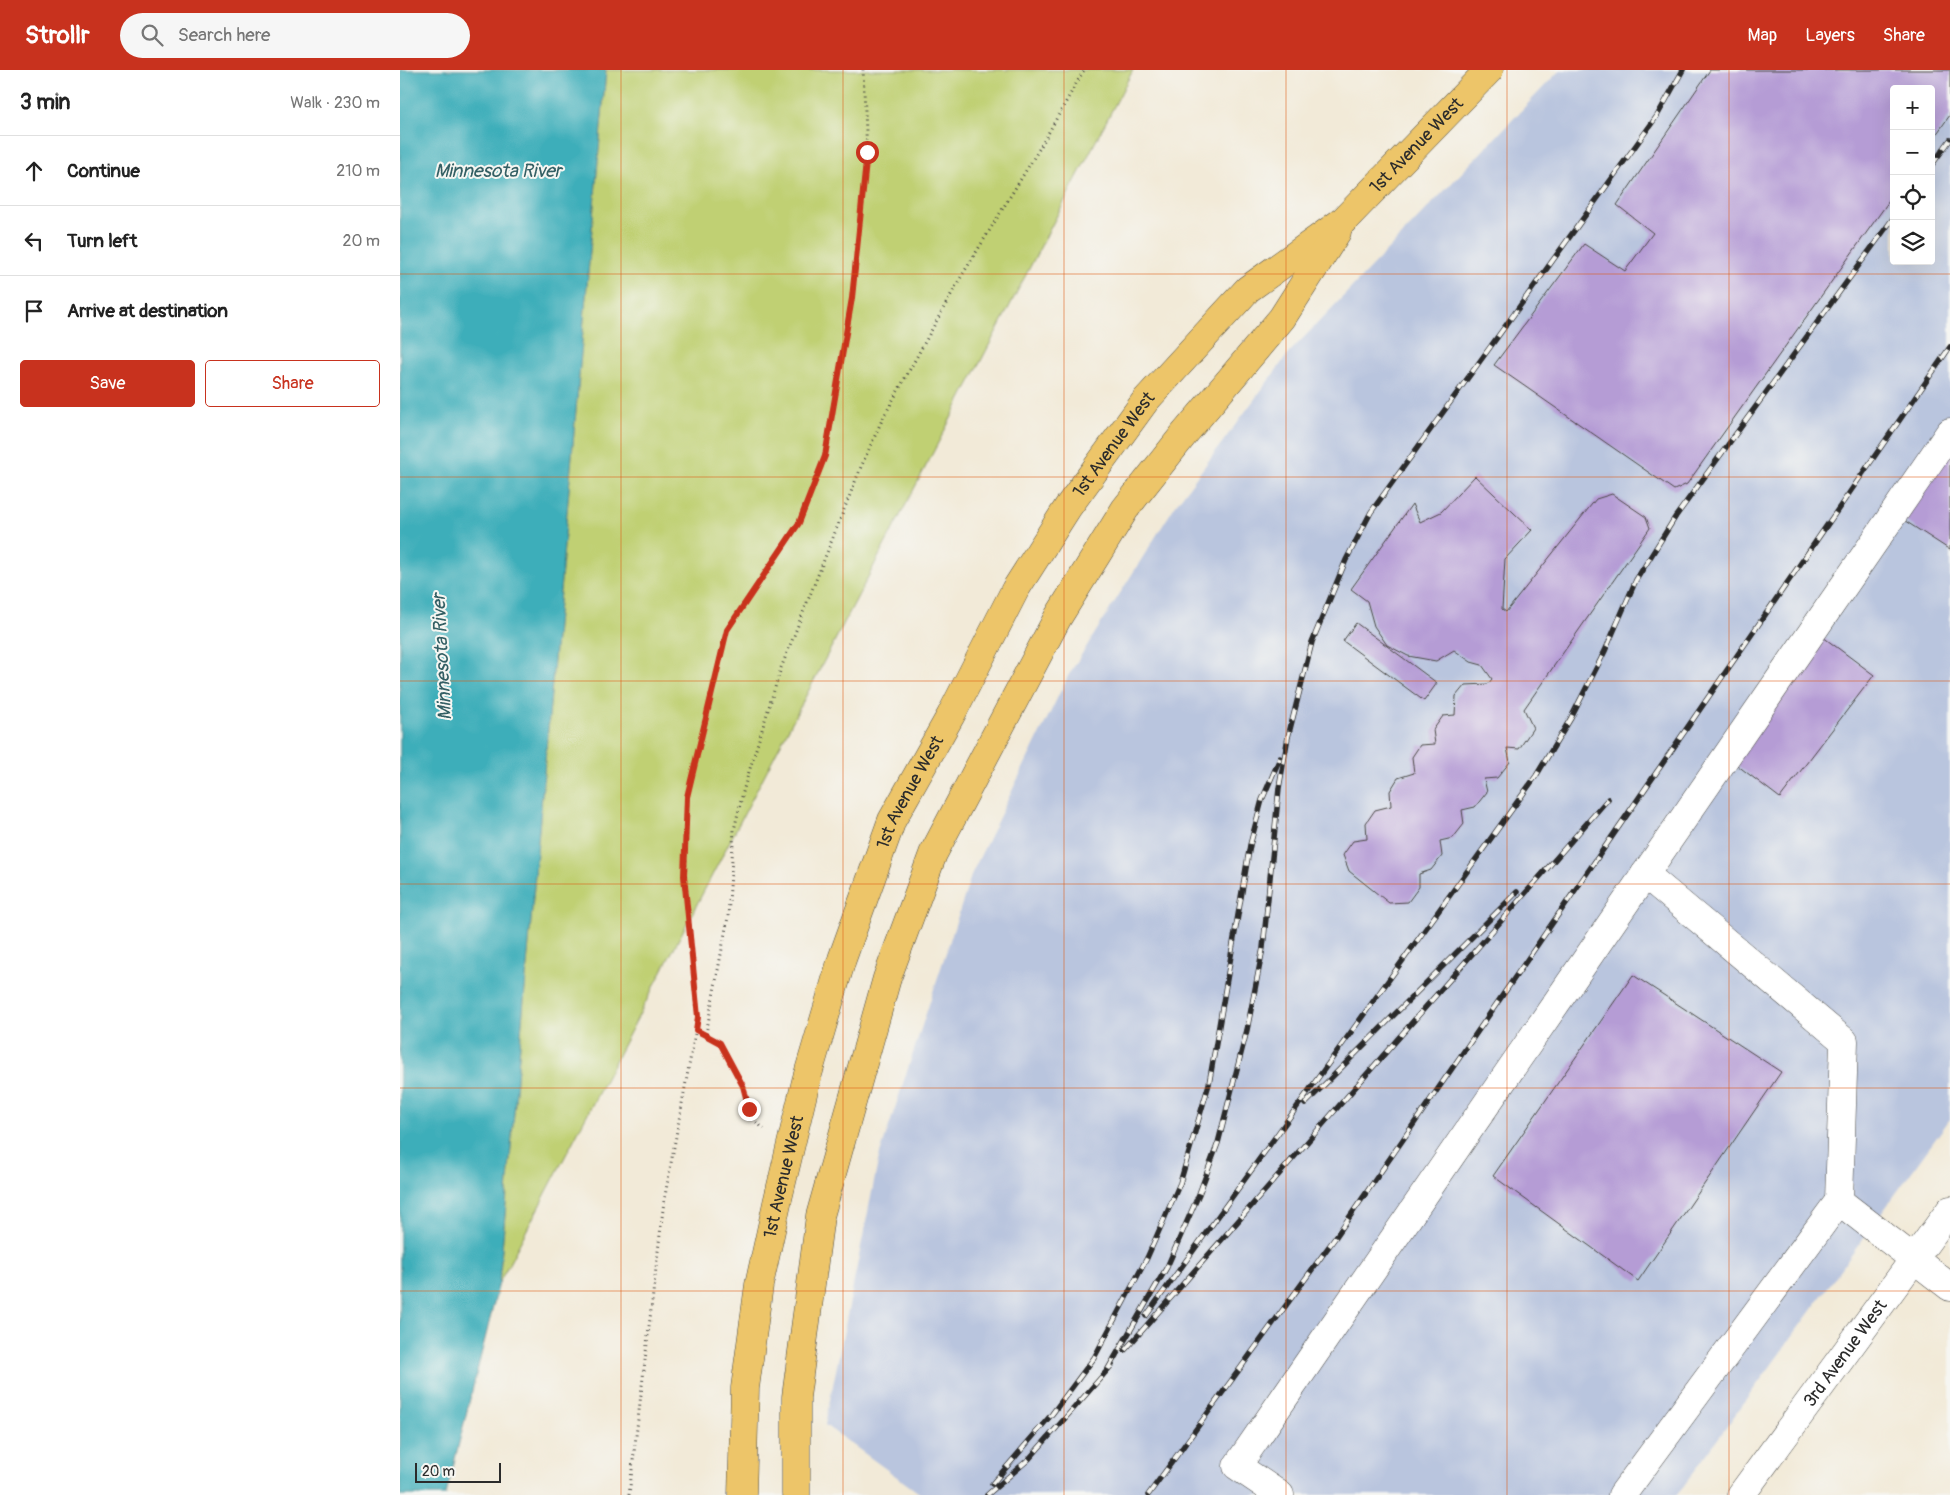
<!DOCTYPE html>
<meta charset="utf-8">
<style>
body{margin:0;font-family:Pangolin,sans-serif;background:#f6f6f6;color:#222}
.controls{position:absolute;right:15px;top:15px;display:grid;overflow:hidden;border-radius:5px;box-shadow:0 5px 20px #0002}
.controls button{width:45px;height:45px;display:grid;place-items:center;padding:0;border:0;border-bottom:1px solid #e0e0e0;background:#fff;color:#222;font:25px sans-serif}
.scale{position:absolute;left:15px;bottom:12px;width:86px;box-sizing:border-box;padding-left:5px;border:2px solid #2b2b2b;border-top:0;font-size:14px;line-height:18px;white-space:nowrap;color:#2b2b2b;-webkit-text-stroke:4px #f6f6f2;paint-order:stroke}
.stop{position:absolute;width:15px;height:15px;margin:-11px;border:4px solid #c8321e;border-radius:50%;background:#fff}
.stop.end{background:#c8321e;border-color:#fff;box-shadow:0 1px 5px #0008}
.list{margin:0;padding:0;list-style:none}
h2{display:flex;justify-content:space-between;align-items:center;height:65px;margin:0;padding:0 20px;font-size:21px}
h2 small{font-size:16px;font-weight:400;color:#767676}
.list li{display:grid;grid-template-columns:32px 1fr auto;gap:15px;align-items:center;box-sizing:border-box;height:70px;padding:0 20px;border-top:1px solid #e0e0e0}
.list b{display:block;font-size:19px;white-space:nowrap}
.list em{font-size:16px;font-style:normal;color:#767676}
.actions{display:flex;gap:10px;padding:15px 20px}
.actions a{flex:1;padding:11px 0;border:1px solid #c8321e;border-radius:5px;text-align:center;font-size:18px;color:#c8321e}
.actions .main{background:#c8321e;color:#fff}
.icon{flex:none;width:28px;height:28px;fill:none;stroke:currentColor;stroke-width:2;stroke-linecap:round;stroke-linejoin:round}
.map{position:relative;flex:none;width:1550px;height:1425px;overflow:hidden}
header{display:flex;align-items:center;gap:30px;box-sizing:border-box;height:70px;padding:0 25px;background:#c8321e;color:#fff}
header strong{font-size:24px}
nav{display:flex;gap:28px;margin-inline-start:auto;font-size:18px}
.search{width:350px;height:45px;background:#f6f6f6;display:flex;align-items:center;gap:12px;box-sizing:border-box;padding:0 18px;border-radius:28px;color:#767676;font-size:19px}
main{display:flex}
aside{flex:1;background:#fff}
.map>svg:first-child{display:block}
.industrial{fill:#b9c5de;fill-rule:evenodd}
.green{fill:#c0d073;stroke:#767e4f}
.water{fill:#3eaeba;stroke:#346c72}
.building{fill:#b59cd5}
.lines{fill:none;stroke-linecap:round;stroke-linejoin:round}
.minor-casing{stroke:#494845;stroke-width:29}
.major-casing{stroke:#494845;stroke-width:29}
.path{stroke:#494845;stroke-width:3;stroke-dasharray:1 4;stroke-linecap:butt}
.minor{stroke:#fff;stroke-width:28}
.major{stroke:#edc569;stroke-width:28}
.rail-casing{stroke:#2b2b2b;stroke-width:5.5}
.rail{stroke:#f6f6f2;stroke-width:4;stroke-dasharray:11;stroke-linecap:butt}
.route{stroke:#c8321e;stroke-width:6}
.grid{fill:none;stroke:#df570e;stroke-width:1;stroke-opacity:0.55}
.labels{text-anchor:middle;dominant-baseline:central;stroke-width:4;stroke-linejoin:round;paint-order:stroke}
.street-label{font-size:18px;fill:#2b2b2b;stroke:#f6f6f2}
.water-label{font-size:19px;font-style:italic;fill:#335f64;stroke:#f6f6f2}
</style>
<header>
<strong>Strollr</strong>
<div class="search"><svg class="icon" aria-label="search" viewBox="0 0 24 24"><circle cx="10" cy="10" r="6"/><path d="M15 15l6 6"/></svg>Search here</div>
<nav><a>Map</a><a>Layers</a><a>Share</a></nav>
</header>
<main>
<aside>
<h2>3 min<small>Walk · 230 m</small></h2>
<ul class="list">
<li><svg class="icon" aria-label="ahead" viewBox="0 0 24 24"><path d="M12 20V5M6 11l6-6 6 6"/></svg><div><b>Continue</b></div><em>210 m</em></li>
<li><svg class="icon" aria-label="left" viewBox="0 0 24 24"><path d="M17 20v-9H6M10 6l-5 5 5 5"/></svg><div><b>Turn left</b></div><em>20 m</em></li>
<li><svg class="icon" aria-label="arrive" viewBox="0 0 24 24"><path d="M6 21V4h12l-3 4 3 4H6"/></svg><div><b>Arrive at destination</b></div></li>
</ul>
<div class="actions"><a class="main">Save</a><a>Share</a></div>
</aside>
<div class="map">
<svg width="1550" height="1425" viewBox="0 0 1550 1425">
<rect width="100%" height="100%" fill="#f6f6f2"/>
<filter id="ink" filterUnits="userSpaceOnUse"><feTurbulence type="fractalNoise" baseFrequency=".02" numOctaves="2"/><feDisplacementMap in="SourceGraphic" scale="10" xChannelSelector="R" yChannelSelector="G"/><feConvolveMatrix kernelMatrix="1 2 1 2 8 2 1 2 1" color-interpolation-filters="sRGB"/></filter>
<filter id="wash" filterUnits="userSpaceOnUse"><feTurbulence type="fractalNoise" baseFrequency=".0096" numOctaves="4" result="noise"/><feDisplacementMap in="SourceGraphic" scale="20" xChannelSelector="R" yChannelSelector="G"/><feGaussianBlur stdDeviation="1.12" result="paint"/><feColorMatrix in="noise" values="0 0 0 0 0 0 0 0 0 0 0 0 0 0 0 0 0 1.4 0 .05"/><feComposite in="paint" operator="in"/></filter>
<g filter="url(#wash)">
<rect width="100%" height="100%" fill="#f2ead8"/>
<!-- industrial -->
<path class="industrial" d="M1160,0H1550V1049L1277,1425H522L425,1355L479,1087L572,803L668,606L775,436L889,283ZM1494,19H1531V191H1494Z"/>
<!-- green -->
<path class="green" d="M206,0H733L99,1213Z"/>
<!-- water -->
<path class="water" d="M0,0H206L99,1213L46,1425H0Z"/>
<g id="blocks">
<!-- building -->
<path class="building" d="M1310,0H1550V45L1531,72V19H1494V124L1287,414L1274,420L1094,295L1184,174L1225,201L1253,163L1217,135Z
M1550,379V480L1499,447Z
M1075,406L1132,460L1105,489L1102,539L1106,542L1196,429L1212,424L1246,447L1250,458L1124,639L1133,658L1119,679L1107,678L1110,692L1097,708L1084,709L1087,722L1075,737L1062,740L1064,754L1053,768L1040,771L1042,786L1031,800L1019,804V817L1008,832L989,833L949,801L943,785L953,771L967,769L966,753L975,740L991,736L990,721L998,708L1014,703L1012,687L1020,675L1035,674L1033,660L1043,646L1055,645L1056,626L1065,615L1088,614L1092,609L1082,595L1071,592L1054,580L1036,591L1008,586L987,575L974,556L967,531L951,519L1012,434L1020,452L1041,442Z
M956,553L1037,613L1024,631L943,571Z
M1419,564L1474,605L1380,728L1329,689Z
M1233,905L1381,1002L1238,1211L1093,1106Z"/>
</g>
</g>
<g filter="url(#ink)">
<use href="#blocks" fill-opacity="0" stroke="#494845" stroke-width="1"/>
<g class="lines">
<defs>
<g id="minor">
<path d="M1245,804L1444,971L1439,1131"/>
<path d="M880,1425L837,1396L1550,362"/>
<path d="M1222,1425L1439,1131L1550,1217"/>
<path id="s1" d="M1341,1425L1550,1140"/>
</g>
<g id="major">
<path id="s2" d="M342,1425L345,1318L359,1215L377,1133L406,1011L442,889L492,750L551,645L615,520L668,437L746,330L848,219L944,150L1089,0"/>
<path d="M396,1425V1327L420,1146L487,908L533,784L658,547L725,439L785,363L882,248L937,162"/>
</g>
</defs>
<!-- minor casing -->
<use href="#minor" class="minor-casing"/>
<!-- major casing -->
<use href="#major" class="major-casing"/>
<!-- path -->
<path class="path" d="M296,960L320,973L343,1016L349,1039L355,1051L364,1059
M306,964L328,847L334,760L344,718L381,598L461,397L482,350L558,212L641,76L684,0
M229,1425L264,1131L298,947L285,806L287,727L327,560L399,453L425,386L452,228L467,82L463,0"/>
<!-- minor -->
<use href="#minor" class="minor"/>
<!-- major -->
<use href="#major" class="major"/>
<defs>
<path id="rail" d="M1531,96L1550,70
M905,1034L1117,822
M746,1246L1136,706L1171,648L1205,581L1236,510L1276,446L1494,147
M725,1280L1208,729
M708,1299L767,1197L799,1124L818,1073L847,960L863,878L879,718L888,667L912,572L946,490L971,442L1257,46L1283,0
M592,1414L652,1344L694,1288L747,1188L780,1113L809,1014L850,775L862,730L880,688
M587,1425L629,1389L712,1295
M748,1425L935,1168L1550,277"/>
</defs>
<!-- rail casing -->
<use href="#rail" class="rail-casing"/>
<!-- rail -->
<use href="#rail" class="rail"/>
</g>
</g>
<g class="lines" filter="url(#ink)">
<!-- route -->
<path class="route" d="M349,1039L343,1016L320,973L296,960L298,947L284,806L287,727L327,560L399,453L425,386L452,228L467,82"/>
</g>
<!-- grid -->
<path class="grid" d="M221,0V1425M443,0V1425M664,0V1425M886,0V1425M1107,0V1425M1329,0V1425M0,204H1550M0,407H1550M0,611H1550M0,814H1550M0,1018H1550M0,1221H1550"/>
<g class="labels">
<!-- street labels -->
<g class="street-label">
<text stroke="none"><textPath href="#s2" startOffset="1560">1st Avenue West</textPath></text>
<text stroke="none"><textPath href="#s2" startOffset="1132">1st Avenue West</textPath></text>
<text stroke="none"><textPath href="#s2" startOffset="728">1st Avenue West</textPath></text>
<text stroke="none"><textPath href="#s2" startOffset="322">1st Avenue West</textPath></text>
<text stroke="none"><textPath href="#s1" startOffset="176">3rd Avenue West</textPath></text>
</g>
<!-- water labels -->
<g class="water-label">
<text x="98" y="101">Minnesota River</text>
<text transform="translate(42 587) rotate(-93)">Minnesota River</text>
</g>
</g>
</svg>
<div class="controls">
<button>+</button>
<button>−</button>
<button><svg class="icon" aria-label="locate" viewBox="0 0 24 24"><circle cx="12" cy="12" r="6"/><path d="M12 2v4M12 18v4M2 12h4M18 12h4"/></svg></button>
<button><svg class="icon" aria-label="layers" viewBox="0 0 24 24"><path d="M12 4l9 5-9 5-9-5zM3 14l9 5 9-5"/></svg></button>
</div>
<div class="scale">20 m</div>
<div class="stop" style="left:467px;top:82px"></div>
<div class="stop end" style="left:349px;top:1039px"></div>
</div>
</main>
